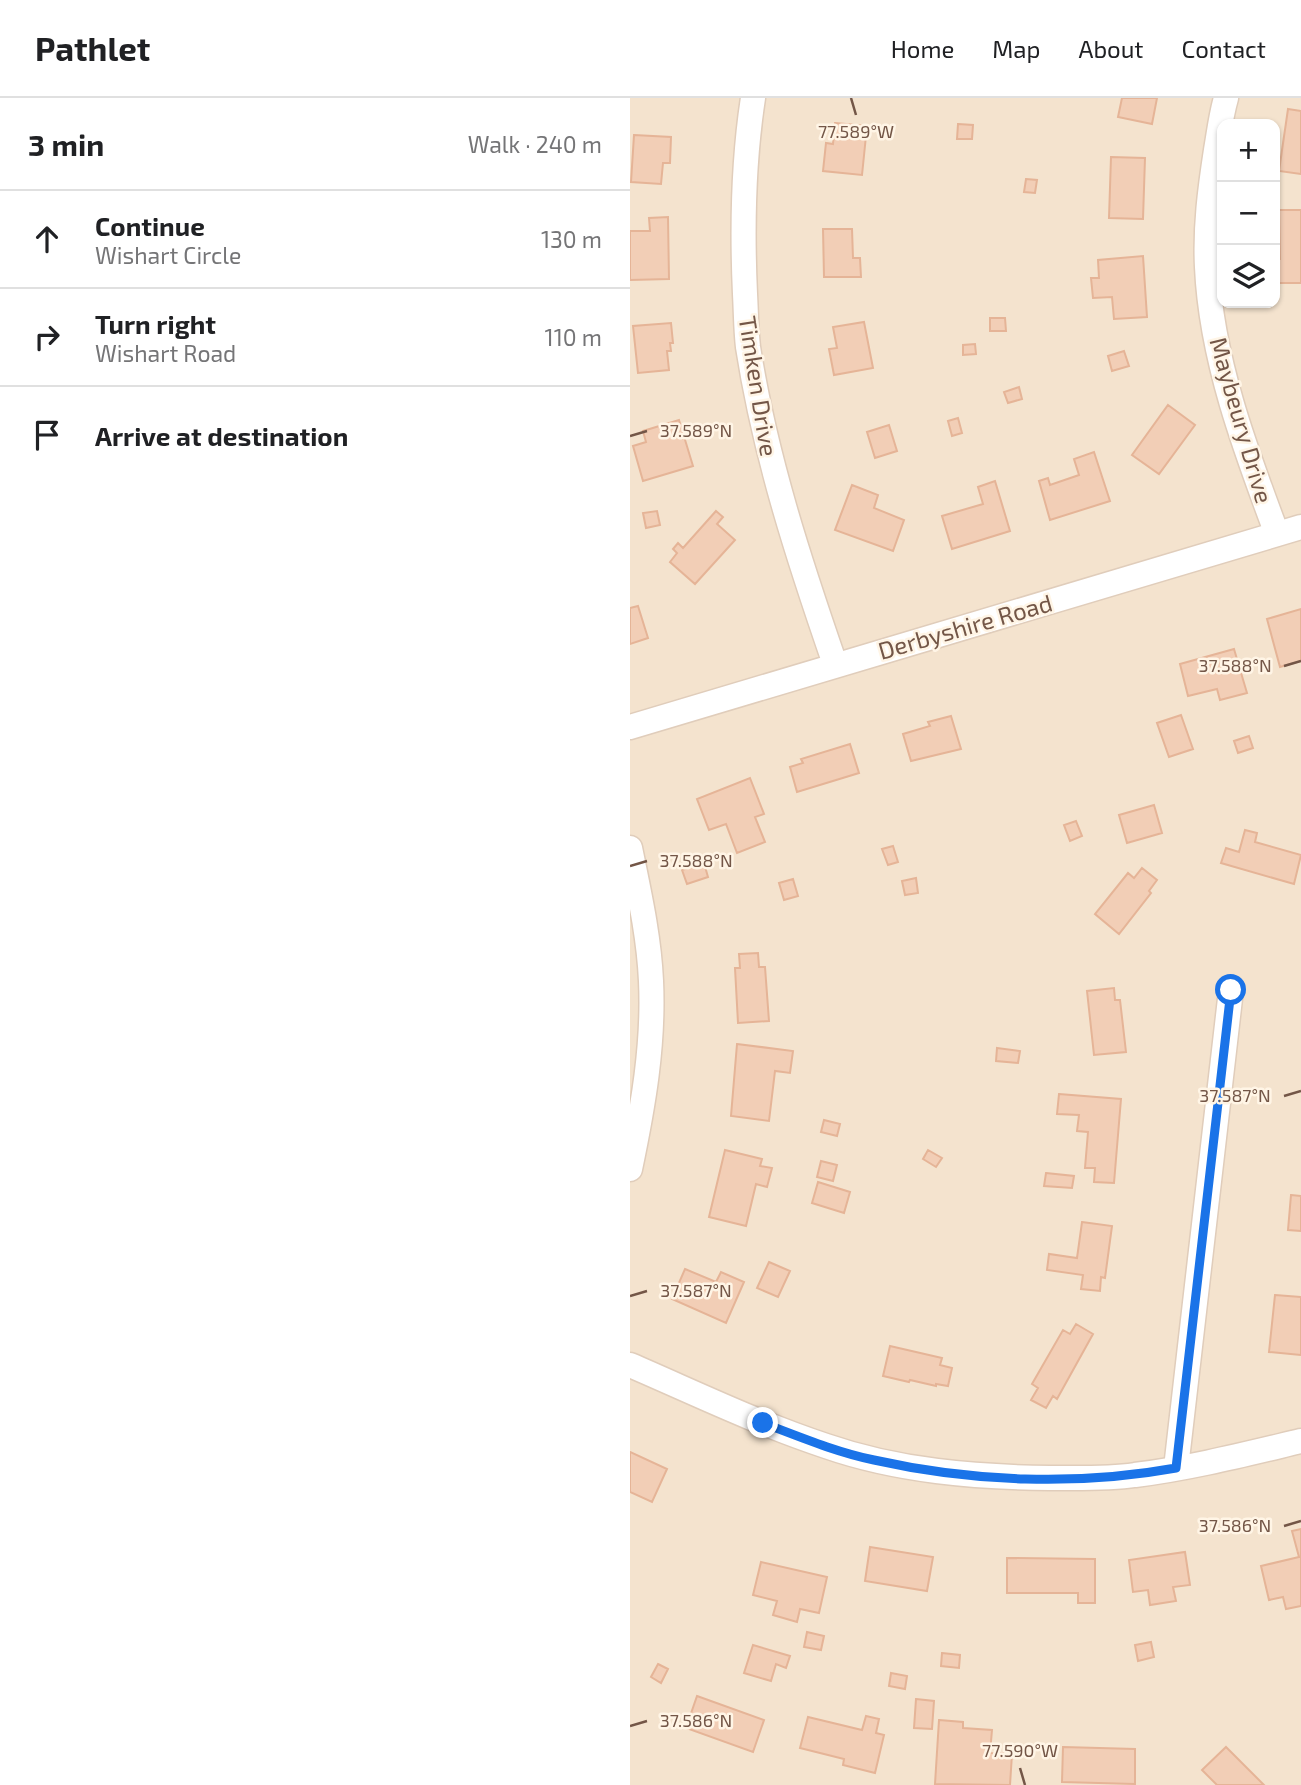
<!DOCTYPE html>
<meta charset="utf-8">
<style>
body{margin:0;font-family:"Exo 2",sans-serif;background:#f2f2f2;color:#202124}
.controls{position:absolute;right:21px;top:21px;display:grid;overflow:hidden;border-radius:14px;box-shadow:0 2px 5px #0004}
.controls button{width:63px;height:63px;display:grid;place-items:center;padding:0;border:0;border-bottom:2px solid #e0e0e0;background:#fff;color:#202124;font:35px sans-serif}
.stop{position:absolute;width:21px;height:21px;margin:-16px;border:5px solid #1a73e8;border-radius:50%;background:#fff}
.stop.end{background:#1a73e8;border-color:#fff;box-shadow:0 2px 7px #0008}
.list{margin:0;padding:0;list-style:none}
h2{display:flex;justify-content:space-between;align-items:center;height:91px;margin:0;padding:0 28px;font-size:30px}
h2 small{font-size:23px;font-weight:400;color:#757577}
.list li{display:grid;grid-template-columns:46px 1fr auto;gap:21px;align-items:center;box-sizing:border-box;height:98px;padding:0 28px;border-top:2px solid #e0e0e0}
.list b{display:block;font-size:26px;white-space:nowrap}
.list p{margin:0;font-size:23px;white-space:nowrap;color:#757577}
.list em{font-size:23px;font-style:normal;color:#757577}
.icon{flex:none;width:38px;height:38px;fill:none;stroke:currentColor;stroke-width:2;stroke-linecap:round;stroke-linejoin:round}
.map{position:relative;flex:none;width:671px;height:1687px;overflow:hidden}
header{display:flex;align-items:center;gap:42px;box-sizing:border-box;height:98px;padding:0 35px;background:#fff;border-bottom:2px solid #e0e0e0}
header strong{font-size:33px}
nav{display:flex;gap:38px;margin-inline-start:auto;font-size:24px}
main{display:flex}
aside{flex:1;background:#fff}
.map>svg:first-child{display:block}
.residential{fill:#f4e3ce;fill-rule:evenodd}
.building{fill:#f2ceb6;stroke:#e5b497;stroke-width:2}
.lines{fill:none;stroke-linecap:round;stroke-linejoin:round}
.minor-casing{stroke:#e0cdbb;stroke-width:27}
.minor{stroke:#fff;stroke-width:24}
.route{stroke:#1a73e8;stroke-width:9}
.ticks{fill:none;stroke:#735647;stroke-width:2.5}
.labels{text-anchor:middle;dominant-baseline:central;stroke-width:5;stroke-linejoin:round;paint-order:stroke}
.street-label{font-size:24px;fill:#735647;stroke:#fff5e6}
.ticks-label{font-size:18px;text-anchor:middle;fill:#735647;stroke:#fff5e6;stroke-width:5;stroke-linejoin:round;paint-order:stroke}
</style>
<header>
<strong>Pathlet</strong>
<nav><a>Home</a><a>Map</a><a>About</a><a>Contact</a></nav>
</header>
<main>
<aside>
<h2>3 min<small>Walk · 240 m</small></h2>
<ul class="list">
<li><svg class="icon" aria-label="ahead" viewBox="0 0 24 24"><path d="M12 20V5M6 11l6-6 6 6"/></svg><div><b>Continue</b><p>Wishart Circle</p></div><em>130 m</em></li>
<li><svg class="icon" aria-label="right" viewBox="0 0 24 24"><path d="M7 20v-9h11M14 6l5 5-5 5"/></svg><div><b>Turn right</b><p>Wishart Road</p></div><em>110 m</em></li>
<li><svg class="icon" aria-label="arrive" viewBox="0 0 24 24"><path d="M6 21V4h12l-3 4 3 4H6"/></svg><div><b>Arrive at destination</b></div></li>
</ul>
</aside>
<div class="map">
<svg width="671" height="1687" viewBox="0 0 671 1687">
<rect width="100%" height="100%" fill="#fdf1df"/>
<!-- residential -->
<path class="residential" d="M0,0H671V1687H0ZM592,26H645V205H592Z"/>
<!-- building -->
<path class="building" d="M492,0H527L522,26L488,19Z
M658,11L671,13V76L649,73Z
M205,25L237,28L232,77L193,73L196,45L203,46Z
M328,26L343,27L342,41H327Z
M4,37L41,39L40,65H33L31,86L1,84Z
M481,59L515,60L513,121L479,120Z
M396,81L407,82L405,95L394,94Z
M649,112H671V185H647L646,161H650Z
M38,119L39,181L0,182V133H20L19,120Z
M193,131H222L223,160H230L231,179H194Z
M513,158L517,219L484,221L482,199L463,200L461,180H469L468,162Z
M360,220H375L376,233H360Z
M234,224L243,270L204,277L199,251L207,250L203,229Z
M41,225L43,245H40L41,253H37L39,272L8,275L3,228Z
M345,246L346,256L333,257V247Z
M494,253L499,268L482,273L478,258Z
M389,289L392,301L378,305L374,294Z
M538,307L565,327L529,376L502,357Z
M328,320L332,335L322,338L318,323Z
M49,322L63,368L13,383L3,348L16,344L13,333Z
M259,327L267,353L245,360L237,334Z
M464,354L480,403L420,422L409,383L418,380L420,387L449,377L444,361Z
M365,383L380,433L322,451L312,418L353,406L348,389Z
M222,387L248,397L244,410L274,422L263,453L205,432Z
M27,413L30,427L16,430L13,415Z
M86,413L93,419L87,426L105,442L65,486L40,464L47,455L43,451L48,445L53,450Z
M8,508L18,540L0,546V510Z
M671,511V563L650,569L637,521Z
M604,551L617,595L590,602L587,591L558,598L550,566Z
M551,617L563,651L539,659L527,625Z
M321,618L331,651L281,663L273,636L300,628L298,624Z
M619,638L623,650L608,655L604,643Z
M220,646L229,675L167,694L160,669L173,665L171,661Z
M120,680L134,716L125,719L135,744L107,755L96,726L79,732L67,701Z
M524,707L532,735L497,745L489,717Z
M446,723L452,738L440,743L434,727Z
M615,732L627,735L625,744L671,757L664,786L591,765L596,750L609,754Z
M263,748L268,764L258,767L252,751Z
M74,765L78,779L57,786L52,772Z
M512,770L527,782L519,793L521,795L489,836L465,816L498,775L504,780Z
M286,780L288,795L275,797L272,783Z
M163,781L168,798L154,802L149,785Z
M128,855L129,869H135L139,923L108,925L105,870H110L109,856Z
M484,890L485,902H490L496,954L464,957L457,893Z
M107,946L163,953L160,975L145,973L139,1023L101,1018Z
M367,950L390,953L388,965L366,963Z
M429,996L491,1001L484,1085L464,1084L465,1070H455L458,1034L447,1033L449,1017L427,1016Z
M194,1022L210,1026L207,1038L191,1034Z
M95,1052L132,1061L130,1068L142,1070L137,1089L126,1086L116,1128L79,1119Z
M298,1052L312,1060L306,1069L293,1061Z
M191,1063L207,1067L203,1083L187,1079Z
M416,1075L444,1078L442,1090L414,1088Z
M188,1084L220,1094L214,1115L182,1105Z
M661,1097L671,1098V1133L658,1132Z
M452,1124L482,1128L475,1180L471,1179L470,1193L451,1191L453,1177L417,1172L419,1156L447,1160Z
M139,1164L160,1173L148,1199L127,1190Z
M55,1171L86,1184L91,1174L114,1184L96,1225L42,1201Z
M645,1197L671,1199V1257L639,1254Z
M446,1226L463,1236L427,1301L423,1298L416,1310L401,1302L408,1290L402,1286L433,1232L440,1236Z
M260,1248L312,1260L310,1267L322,1270L318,1288L306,1286V1288L280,1282L279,1284L253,1278Z
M0,1354L37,1371L22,1404L0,1394Z
M671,1431V1508L656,1511L653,1499L639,1502L631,1468L669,1459L662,1433Z
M240,1449L303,1459L297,1493L235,1483Z
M555,1454L560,1487L543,1489L546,1503L520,1507L518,1492L503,1494L499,1462Z
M377,1460L465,1461V1505H448V1495H377Z
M131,1464L197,1479L189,1515L170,1511L167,1524L143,1517L147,1503L123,1497Z
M177,1534L194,1538L191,1552L174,1549Z
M521,1544L524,1559L508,1563L505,1547Z
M123,1547L160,1558L156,1570L146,1566L141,1583L114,1575Z
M312,1555L330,1557L329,1570L311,1568Z
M28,1566L38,1571L31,1585L21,1579Z
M261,1575L277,1578L275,1591L259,1588Z
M67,1598L134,1622L123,1654L56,1630Z
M286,1601L304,1603L302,1631L284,1630Z
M236,1618L249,1621L246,1635L254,1637L245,1675L213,1667L214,1661L170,1650L178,1619L232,1632Z
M309,1622L333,1624V1630L362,1632L360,1655L382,1656L380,1687L305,1686Z
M433,1649L505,1651V1686L432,1684Z
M596,1649L634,1687H587L572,1672Z"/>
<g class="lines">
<defs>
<path id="minor" d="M123,0C113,65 112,131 115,196C116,214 116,232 118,249C135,358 169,462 205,566
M596,0C591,17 589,35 586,52C580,91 575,129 577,169C581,260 615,351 647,436
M0,629L671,429
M0,750C9,794 19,838 21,883C24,947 13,1009 0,1071
M0,1267C65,1295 129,1326 196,1348C268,1373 345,1379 420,1380C448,1380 478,1381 505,1377C561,1370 616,1356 671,1343
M546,1370L601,892"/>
</defs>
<!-- minor casing -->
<use href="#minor" class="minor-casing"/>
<!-- minor -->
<use href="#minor" class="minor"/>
</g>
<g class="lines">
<!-- route -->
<path class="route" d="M133,1325C170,1339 206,1354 244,1362C342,1384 448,1388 546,1370L601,892"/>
</g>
<!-- ticks -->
<path class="ticks" d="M221,0L226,17M0,338L17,333M654,568L671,563M0,768L17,763M654,998L671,993M0,1198L17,1193M654,1428L671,1423M0,1628L17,1623M390,1670L395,1687"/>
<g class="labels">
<!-- street labels -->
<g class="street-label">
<text transform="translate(129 288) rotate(81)">Timken Drive</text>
<text transform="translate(612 322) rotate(74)">Maybeury Drive</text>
<text transform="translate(335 528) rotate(-16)">Derbyshire Road</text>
</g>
</g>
<g class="ticks-label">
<text x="226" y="40">77.589°W</text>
<text x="66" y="339">37.589°N</text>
<text x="605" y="574">37.588°N</text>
<text x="66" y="769">37.588°N</text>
<text x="605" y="1004">37.587°N</text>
<text x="66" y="1199">37.587°N</text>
<text x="605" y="1434">37.586°N</text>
<text x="66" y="1629">37.586°N</text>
<text x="390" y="1659">77.590°W</text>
</g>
</svg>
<div class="controls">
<button>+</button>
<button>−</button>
<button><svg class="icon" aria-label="layers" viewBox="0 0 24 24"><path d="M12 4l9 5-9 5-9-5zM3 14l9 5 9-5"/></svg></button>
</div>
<div class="stop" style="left:601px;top:892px"></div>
<div class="stop end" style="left:133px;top:1325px"></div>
</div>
</main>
